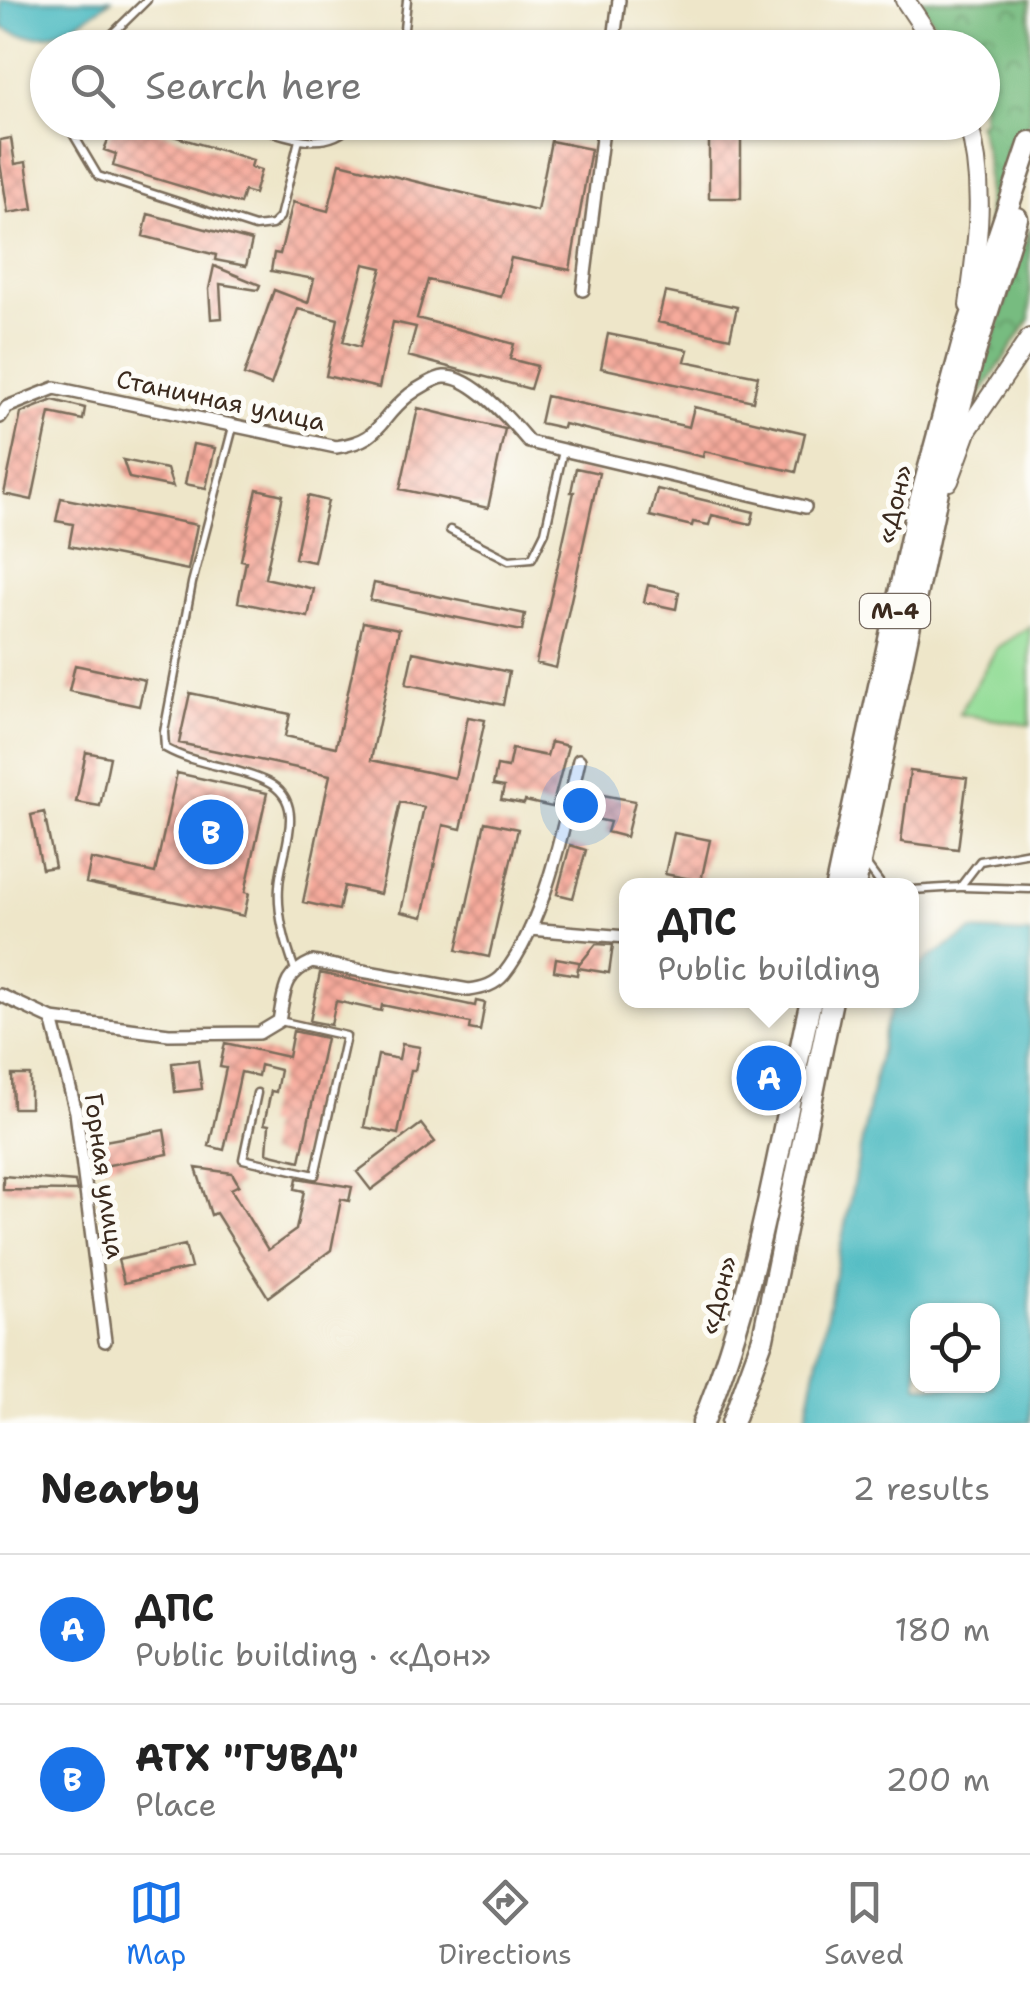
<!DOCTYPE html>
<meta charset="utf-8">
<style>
body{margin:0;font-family:"Shantell Sans",sans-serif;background:#f2f2f2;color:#222}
.controls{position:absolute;right:30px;bottom:30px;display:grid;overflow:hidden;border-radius:20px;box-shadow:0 2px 8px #0004}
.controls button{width:90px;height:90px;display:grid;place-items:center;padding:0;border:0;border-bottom:2px solid #e0e0e0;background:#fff;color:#222;font:50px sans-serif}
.you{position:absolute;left:580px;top:805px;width:35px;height:35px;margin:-25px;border:8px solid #fff;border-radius:50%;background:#1a73e8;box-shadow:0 0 0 15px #1a73e833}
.badge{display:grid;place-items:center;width:65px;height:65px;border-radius:50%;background:#1a73e8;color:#fff;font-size:32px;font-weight:700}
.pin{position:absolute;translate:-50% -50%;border:5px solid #fff;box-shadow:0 2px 10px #0006}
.popup{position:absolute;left:619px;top:878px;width:300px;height:130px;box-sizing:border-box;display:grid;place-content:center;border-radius:20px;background:#fff;filter:drop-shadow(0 2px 8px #0005);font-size:32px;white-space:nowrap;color:#767676}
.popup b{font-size:38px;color:#222}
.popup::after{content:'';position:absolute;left:50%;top:100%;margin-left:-20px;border:20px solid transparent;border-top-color:#fff}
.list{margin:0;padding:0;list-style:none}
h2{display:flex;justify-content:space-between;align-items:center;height:130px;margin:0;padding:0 40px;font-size:42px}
h2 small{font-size:32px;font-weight:400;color:#767676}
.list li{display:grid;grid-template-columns:65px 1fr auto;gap:30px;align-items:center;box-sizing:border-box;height:150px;padding:0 40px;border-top:2px solid #e0e0e0}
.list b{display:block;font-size:38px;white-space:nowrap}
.list p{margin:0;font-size:32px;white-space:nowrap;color:#767676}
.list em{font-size:32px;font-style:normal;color:#767676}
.icon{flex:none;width:55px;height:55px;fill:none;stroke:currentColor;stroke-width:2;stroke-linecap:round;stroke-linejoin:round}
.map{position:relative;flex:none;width:1030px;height:1423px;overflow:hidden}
.search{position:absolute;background:#fff;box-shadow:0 2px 8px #0004;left:30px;right:30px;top:30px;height:110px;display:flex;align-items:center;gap:25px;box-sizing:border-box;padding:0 35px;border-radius:55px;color:#767676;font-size:38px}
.sheet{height:430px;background:#fff}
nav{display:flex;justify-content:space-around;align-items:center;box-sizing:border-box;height:140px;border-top:2px solid #e0e0e0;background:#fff;font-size:28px;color:#767676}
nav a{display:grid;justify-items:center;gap:5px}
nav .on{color:#1a73e8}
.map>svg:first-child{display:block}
.green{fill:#94dd98;stroke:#68845b;stroke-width:2.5}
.forest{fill:url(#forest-crowns);stroke:#59734f;stroke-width:2.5}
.water{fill:#4bbac1;stroke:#437270;stroke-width:2.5;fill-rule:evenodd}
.building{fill:url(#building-cross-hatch);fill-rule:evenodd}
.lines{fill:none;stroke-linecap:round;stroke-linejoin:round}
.lane-casing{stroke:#7a6c5a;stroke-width:11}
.street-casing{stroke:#7a6c5a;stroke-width:16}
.primary-casing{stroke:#7a6c5a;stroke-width:22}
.highway-casing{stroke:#7a6c5a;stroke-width:25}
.lane{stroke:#fff;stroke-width:6}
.street{stroke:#fff;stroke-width:11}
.primary{stroke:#fff;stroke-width:18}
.highway{stroke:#fff;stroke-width:20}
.labels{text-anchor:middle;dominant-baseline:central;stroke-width:10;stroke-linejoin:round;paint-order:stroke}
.shield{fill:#fdfcf7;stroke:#75695f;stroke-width:2.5}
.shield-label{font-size:22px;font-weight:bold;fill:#3b2a1e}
.street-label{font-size:25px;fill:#3b2a1e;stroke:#fdfcf7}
</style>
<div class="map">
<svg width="1030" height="1423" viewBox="0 0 1030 1423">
<defs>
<pattern id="forest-crowns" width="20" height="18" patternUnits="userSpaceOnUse" patternTransform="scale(2.5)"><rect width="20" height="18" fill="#77bc80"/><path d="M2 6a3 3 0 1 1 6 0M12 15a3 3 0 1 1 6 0" fill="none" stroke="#639968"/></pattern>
<pattern id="building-cross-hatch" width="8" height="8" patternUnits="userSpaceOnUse" patternTransform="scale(2.5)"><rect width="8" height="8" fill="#f7ab9c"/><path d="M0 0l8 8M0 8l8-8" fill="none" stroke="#c98b7f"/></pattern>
</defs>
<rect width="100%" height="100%" fill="#fdfcf7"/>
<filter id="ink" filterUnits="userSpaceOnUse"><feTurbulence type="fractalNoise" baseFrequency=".01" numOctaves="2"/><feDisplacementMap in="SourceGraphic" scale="20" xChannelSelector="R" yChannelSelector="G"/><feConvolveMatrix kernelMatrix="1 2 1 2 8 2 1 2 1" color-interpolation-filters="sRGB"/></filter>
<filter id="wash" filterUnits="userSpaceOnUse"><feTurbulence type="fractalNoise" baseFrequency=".0048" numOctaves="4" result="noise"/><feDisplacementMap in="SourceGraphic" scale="40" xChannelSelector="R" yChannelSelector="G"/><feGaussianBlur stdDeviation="2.25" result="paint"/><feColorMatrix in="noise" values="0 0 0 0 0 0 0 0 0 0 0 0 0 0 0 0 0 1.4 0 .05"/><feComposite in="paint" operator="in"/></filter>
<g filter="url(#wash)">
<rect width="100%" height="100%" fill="#eee6c9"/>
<!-- green -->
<path class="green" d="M1030,626V725L959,714L997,648Z"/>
<!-- forest -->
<path class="forest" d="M918,0H1030V118L989,235L986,156L978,123L982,122V48L951,47Z
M1030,228V319L978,398L975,394Z"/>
<!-- water -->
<path class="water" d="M0,0H111C78,24 44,50 3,28Z
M972,931L1030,934V1423H805L885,1026L895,1001L912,1000V976L926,960ZM918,1310H992V1386H918Z"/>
<g id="blocks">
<!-- building -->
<path class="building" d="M115,122H127L253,160L251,167L261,170L254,194L244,191L240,204L113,166L116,154L104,150Z
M709,126H741V198H709Z
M11,138L15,164L26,162L33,209L8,213L0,163V140Z
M551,141L591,149L570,270L511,258L501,297L428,280L417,318L514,344L510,359L537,366L530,389L408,356L416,327L393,322L379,388L326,376L338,319L298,309L271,385L244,375L274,290L308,303L314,279L271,271L274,253L280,254L293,202L328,211L340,163L537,211ZM364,264L382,268L360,347L343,342Z
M148,214L252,241L246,266L215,260L216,255L143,236Z
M214,266L260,285L258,290L220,284L222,318L211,319L209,289Z
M665,292L737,307L730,338L658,322Z
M608,334L688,350L685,361L758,376L753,401L601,368Z
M546,396L689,427L694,407L805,433L796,472L704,451L703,457L564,424L563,428L540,423Z
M53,400L85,408L83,420L50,413L32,500L4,494L21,413Z
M418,408L505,429L488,508L400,489Z
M193,444L215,448L206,488L185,484Z
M123,460L167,469L173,487L129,478Z
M576,468L599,473L556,668L536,663L574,492H571Z
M257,489L283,495L265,578L314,589L308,617L238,602L246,561L241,560Z
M657,489L754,512L751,524L712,515L709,525L693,522L692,526L650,516Z
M308,496L328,501L314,562L295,558Z
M61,498L197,525L188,570L69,546L73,524L56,521Z
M374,583L525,614L522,631L370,600Z
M648,585L679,592L676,609L644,602Z
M363,622L399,629L371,760L455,778L468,717L485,720L461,829L443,825L423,917L401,912L424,807L400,802L380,894L344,886L339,910L303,902L330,775L179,743L190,693L290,714L285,736L336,747Z
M413,652L509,672L503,705L406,684Z
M75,665L145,680L139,706L69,691Z
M551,742L568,746L552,807L525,801L524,804L501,800L504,787L493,785L497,766L508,768L512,749L547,756Z
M86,752L110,757L100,806L76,802Z
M910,771L967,778L958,849L901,842Z
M177,773L267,793L245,892L249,893L244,916L86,883L91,859L155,873Z
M587,792L635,801L626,837L607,832L610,822L582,816Z
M44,812L55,867L42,869L31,815Z
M485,822L518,829L489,957L457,950Z
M674,833L710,840L701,881L665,874Z
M570,845L586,850L573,898L557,894Z
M596,944L613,945L609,973L578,968L577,975L554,971L556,958L579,962V965Z
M320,973L475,1006L476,1001L485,1003L480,1031L469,1029L470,1023L382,1005L381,1011L336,1001L331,1025L310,1021Z
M293,1031L326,1038L300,1161L267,1153L269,1125L264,1124L271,1091L276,1092L280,1070L260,1065L258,1076L241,1072L224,1150L209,1146L226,1068L220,1067L225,1043L288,1057Z
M402,1044L420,1047L415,1070H411L398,1134L364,1127L378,1055L399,1059Z
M198,1060L202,1089L175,1092L172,1063Z
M12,1075H30V1108H13Z
M421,1124L435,1142L371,1190L357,1172Z
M164,1130L168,1154L98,1167L94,1143Z
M196,1168L232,1173L239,1185L231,1189L268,1250L296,1230L304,1191L295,1189L297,1178L352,1187L349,1201L341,1199L331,1250L268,1297L216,1213L211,1215Z
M3,1176L75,1182L77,1191L3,1190Z
M185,1245L191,1268L124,1283L118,1260Z"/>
</g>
</g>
<g filter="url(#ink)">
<use href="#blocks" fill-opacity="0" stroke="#7a6c5a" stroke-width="2.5"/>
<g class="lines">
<defs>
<path id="lane" d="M98,48L147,0
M402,48L407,0
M66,122L98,176L255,227L272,225L280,217L299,140
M243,122C279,133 325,157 354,122
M233,427L192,583L164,732L165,748C197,766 235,766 267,782C310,803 280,852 279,887C277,915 285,943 295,970
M450,530L509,560L532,558L545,532L563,451
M865,863L882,886
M962,887L1030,889
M912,890L960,887L980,861L1030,852
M257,1093L243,1159L315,1175L346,1036L280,1021"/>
<path id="street" d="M613,48L619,0
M583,290L604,122
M0,417L7,407L55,388L336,447C383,440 376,421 409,395C417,389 435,378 444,377C472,375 512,422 529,442L805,507
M530,929L626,937
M0,995L52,1019L169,1034L259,1033L279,1021C285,992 282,975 312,962L469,990C483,988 495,985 504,974C544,924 565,822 579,760
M52,1019L76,1112L105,1341"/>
<path id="primary" d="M905,0L937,48
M968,122C986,184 978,242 969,305
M949,481L968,429L1030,338"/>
<path id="highway" d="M836,886L915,519L964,338L1030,142
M855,886L938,491L973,359L1017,218
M703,1423C758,1289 779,1141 811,1000
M732,1423L763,1338L832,1000"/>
</defs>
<!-- lane casing -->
<use href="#lane" class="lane-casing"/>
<!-- street casing -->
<use href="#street" class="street-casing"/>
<!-- primary casing -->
<use href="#primary" class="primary-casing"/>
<!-- highway casing -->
<use href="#highway" class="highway-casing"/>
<!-- lane -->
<use href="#lane" class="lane"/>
<!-- street -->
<use href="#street" class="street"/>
<!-- primary -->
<use href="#primary" class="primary"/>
<!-- highway -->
<use href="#highway" class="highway"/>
</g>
</g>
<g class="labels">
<!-- shield labels -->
<rect class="shield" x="860" y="594" width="70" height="34" rx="8"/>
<g class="shield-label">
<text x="895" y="611">М-4</text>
</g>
<!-- street labels -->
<g class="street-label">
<text transform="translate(221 400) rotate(12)">Станичная улица</text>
<text transform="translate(894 504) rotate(-76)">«Дон»</text>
<text transform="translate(105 1176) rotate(82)">Горная улица</text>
<text transform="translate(718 1295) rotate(-75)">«Дон»</text>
</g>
</g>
</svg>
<div class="controls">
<button><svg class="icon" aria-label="locate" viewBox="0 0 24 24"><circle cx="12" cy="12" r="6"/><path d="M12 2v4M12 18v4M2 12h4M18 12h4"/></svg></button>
</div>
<div class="you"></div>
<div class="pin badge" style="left:769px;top:1078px">A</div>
<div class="popup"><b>ДПС</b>Public building</div>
<div class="pin badge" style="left:211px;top:832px">B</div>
<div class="search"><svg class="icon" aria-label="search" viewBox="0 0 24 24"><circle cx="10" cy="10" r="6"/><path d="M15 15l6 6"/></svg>Search here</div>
</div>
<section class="sheet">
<h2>Nearby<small>2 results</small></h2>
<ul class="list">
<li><span class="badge">A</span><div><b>ДПС</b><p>Public building · «Дон»</p></div><em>180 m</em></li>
<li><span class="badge">B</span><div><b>АТХ &quot;ГУВД&quot;</b><p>Place</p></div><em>200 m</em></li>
</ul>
</section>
<nav>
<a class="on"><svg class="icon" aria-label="map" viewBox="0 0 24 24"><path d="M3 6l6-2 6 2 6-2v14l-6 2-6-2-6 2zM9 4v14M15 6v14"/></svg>Map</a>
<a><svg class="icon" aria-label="directions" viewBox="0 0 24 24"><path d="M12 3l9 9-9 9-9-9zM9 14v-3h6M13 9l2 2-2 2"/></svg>Directions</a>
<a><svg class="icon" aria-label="saved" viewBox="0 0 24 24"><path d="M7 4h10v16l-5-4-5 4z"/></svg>Saved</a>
</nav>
